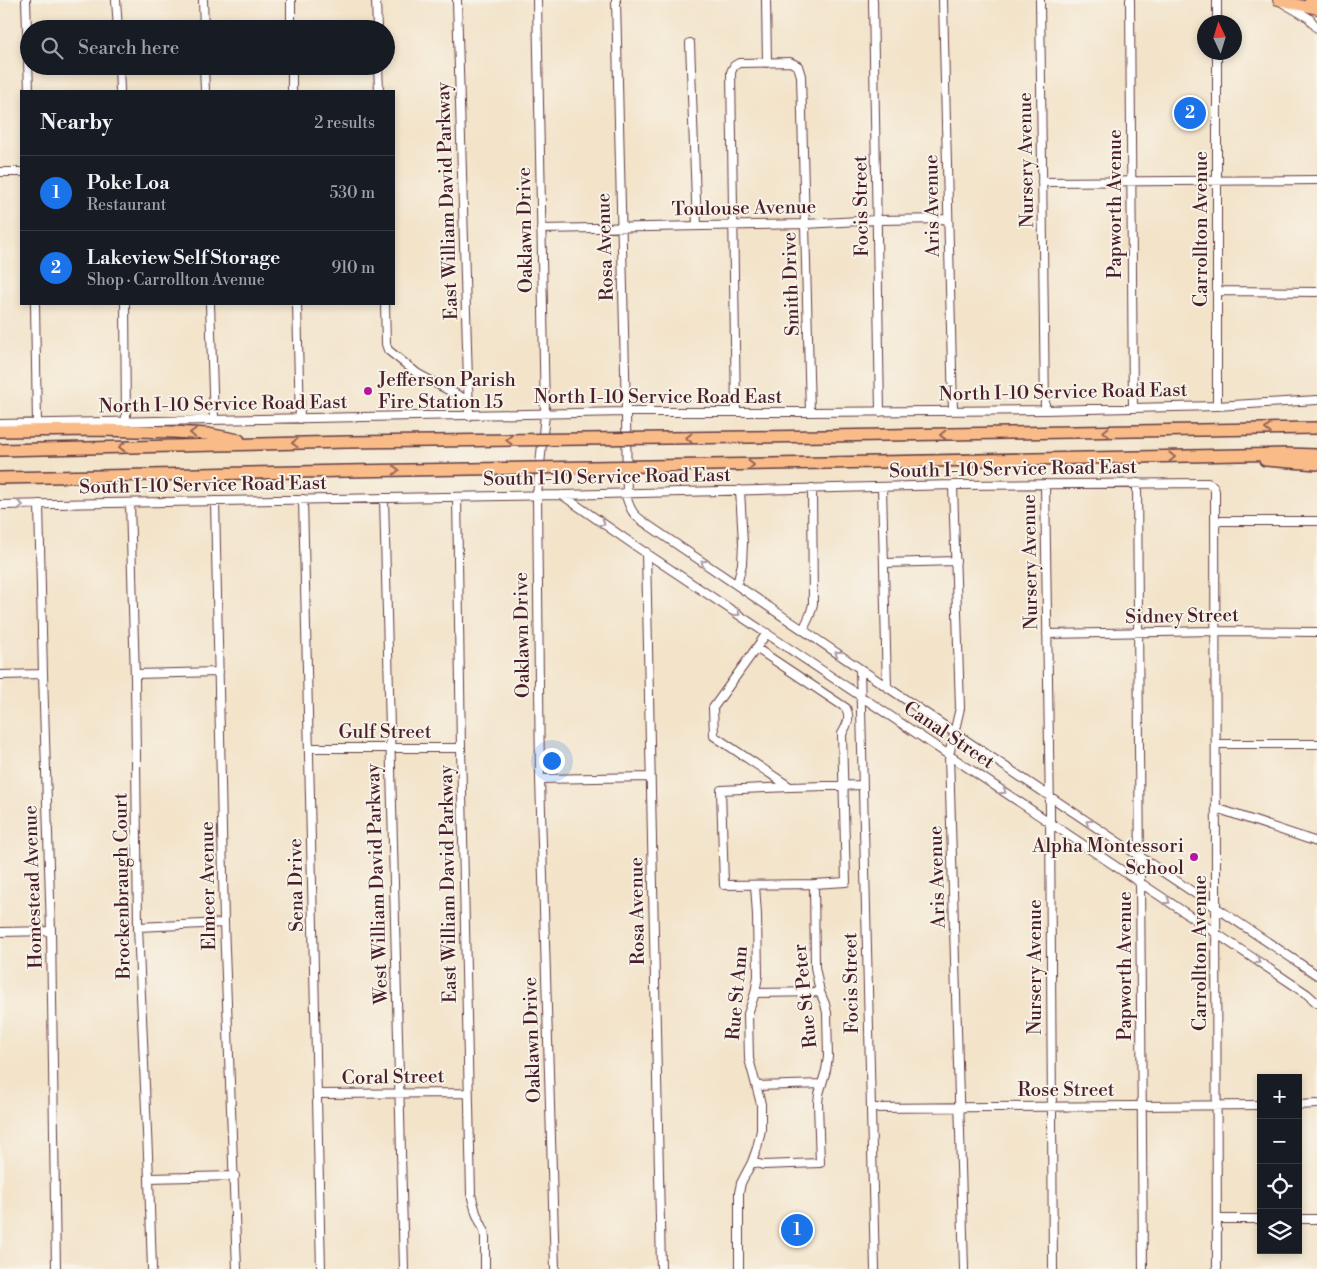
<!DOCTYPE html>
<meta charset="utf-8">
<style>
body{margin:0;font-family:"Libre Bodoni",serif;background:#20242c;color:#f1f3f6}
.controls{position:absolute;right:15px;bottom:15px;display:grid;overflow:hidden;border-radius:0px;box-shadow:0 2px 8px #0003}
.controls button{width:45px;height:45px;display:grid;place-items:center;padding:0;border:0;border-bottom:1px solid #363941;background:#171b24;color:#f1f3f6;font:25px sans-serif}
.compass{position:absolute;left:1197px;top:15px;width:45px;height:45px;border-radius:50%;background:#171b24;box-shadow:0 2px 8px #0003;rotate:356deg}
.you{position:absolute;left:551px;top:760px;width:18px;height:18px;margin:-12px;border:4px solid #fff;border-radius:50%;background:#1a73e8;box-shadow:0 0 0 8px #1a73e833}
.badge{display:grid;place-items:center;width:32px;height:32px;border-radius:50%;background:#1a73e8;color:#fff;font-size:16px;font-weight:700}
.pin{position:absolute;translate:-50% -50%;border:2px solid #fff;box-shadow:0 1px 5px #0006}
.list{margin:0;padding:0;list-style:none}
h2{display:flex;justify-content:space-between;align-items:center;height:65px;margin:0;padding:0 20px;font-size:21px}
h2 small{font-size:16px;font-weight:400;color:#9ea1a6}
.list li{display:grid;grid-template-columns:32px 1fr auto;gap:15px;align-items:center;box-sizing:border-box;height:75px;padding:0 20px;border-top:1px solid #363941}
.list b{display:block;font-size:19px;white-space:nowrap}
.list p{margin:0;font-size:16px;white-space:nowrap;color:#9ea1a6}
.list em{font-size:16px;font-style:normal;color:#9ea1a6}
.icon{flex:none;width:28px;height:28px;fill:none;stroke:currentColor;stroke-width:2;stroke-linecap:round;stroke-linejoin:round}
.map{position:relative;flex:none;width:1317px;height:1269px;overflow:hidden}
.search{position:absolute;background:#171b24;box-shadow:0 2px 8px #0003;left:20px;top:20px;width:375px;height:55px;display:flex;align-items:center;gap:12px;box-sizing:border-box;padding:0 18px;border-radius:28px;color:#9ea1a6;font-size:19px}
.panel{position:absolute;background:#171b24;box-shadow:0 2px 8px #0003;left:20px;top:90px;width:375px;height:215px;border-radius:0px}
.map>svg:first-child{display:block}
.lines{fill:none;stroke-linecap:round;stroke-linejoin:round}
.minor-casing{stroke:#633c43;stroke-width:10}
.major-casing{stroke:#633c43;stroke-width:12}
.highway-casing{stroke:#633c43;stroke-width:14}
.minor{stroke:#fff;stroke-width:8}
.major{stroke:#f9bc89;stroke-width:10}
.highway{stroke:#f9bc89;stroke-width:11}
.highway-bridge-casing{stroke:#633c43;stroke-width:14;stroke-linecap:butt}
.highway-bridge{stroke:#f9bc89;stroke-width:11}
.oneway{stroke:#965}
.oneway2{stroke:#ae9aa0}
.poi-dot{fill:#b5179e;stroke:#f7f3e8;stroke-width:2}
.labels{text-anchor:middle;dominant-baseline:central;stroke-width:4;stroke-linejoin:round;paint-order:stroke}
.street-label{font-size:19px;fill:#4a1f2b;stroke:#f7f3e8}
.poi-label{font-size:19px;fill:#4a1f2b;stroke:#f7f3e8;text-anchor:start}
</style>
<div class="map">
<svg width="1317" height="1269" viewBox="0 0 1317 1269">
<rect width="100%" height="100%" fill="#f7f3e8"/>
<filter id="ink" filterUnits="userSpaceOnUse"><feTurbulence type="fractalNoise" baseFrequency=".02" numOctaves="2"/><feDisplacementMap in="SourceGraphic" scale="10" xChannelSelector="R" yChannelSelector="G"/><feConvolveMatrix kernelMatrix="1 2 1 2 8 2 1 2 1" color-interpolation-filters="sRGB"/></filter>
<filter id="wash" filterUnits="userSpaceOnUse"><feTurbulence type="fractalNoise" baseFrequency=".0096" numOctaves="4" result="noise"/><feDisplacementMap in="SourceGraphic" scale="20" xChannelSelector="R" yChannelSelector="G"/><feGaussianBlur stdDeviation="1.12" result="paint"/><feColorMatrix in="noise" values="0 0 0 0 0 0 0 0 0 0 0 0 0 0 0 0 0 1.4 0 .05"/><feComposite in="paint" operator="in"/></filter>
<g filter="url(#wash)">
<rect width="100%" height="100%" fill="#f3e3c9"/>
</g>
<g filter="url(#ink)">
<g class="lines">
<defs>
<path id="minor" d="M26,0L29,91
M116,0L118,29
M203,0L204,29
M291,0V29
M376,0L377,29
M457,0L469,416
M537,0L545,414L537,495L540,779L555,1269
M616,0L626,412L627,499C632,514 635,516 648,525L955,733L1317,975
M766,0L767,63
M873,0L880,412
M943,0L953,411
M1040,0L1045,410
M1130,0L1133,408
M1283,3L1309,18L1317,28
M1217,22V0
M690,43L697,226
M119,66L120,91
M204,66L205,91
M292,66V91
M378,66L379,91
M0,172H21
M1042,182L1317,180
M541,229L805,224L877,220L948,219
M1217,291L1317,292
M35,304L37,424
M125,304L126,422
M210,304L214,420
M297,304L300,419
M385,304L386,344L388,350L418,374L469,401
M1217,406V52
M736,412L731,72L734,66L739,63L790,62L798,66L801,76L810,412
M0,424L626,412H810L1045,410L1217,406L1317,400
M1137,483L1143,1269
M1045,484L1050,812L1053,1269
M953,485L960,708L949,755L964,1269
M882,487L887,687
M562,495L634,545L1307,994L1317,1003
M457,497L461,748L471,1194L476,1213L484,1230L485,1237V1269
M384,498L404,1269
M303,499L321,1269
M215,501L224,923L237,1269
M130,503L135,678L138,927L149,1178L152,1269
M39,504L43,674L51,931L56,1269
M0,505L562,495L953,485L1208,483L1213,486L1215,491L1217,1269
M1215,521H1317
M646,552L661,1269
M884,563L956,561
M737,585L742,564L743,543L740,490
M803,630L810,615L813,604L812,488
M767,633L713,708L714,736L790,787L862,785
M1047,634L1215,631L1317,632
M756,648L846,708C851,718 847,725 842,734L846,882L814,884L724,885L721,790L790,787
M860,669L875,1269
M135,674L219,672
M0,675L43,674
M1216,744H1317
M309,748H461
M540,779L650,777
M1216,808L1317,842
M138,927L224,923
M0,932L51,931
M755,993L820,992
M757,1086L822,1084
M317,1094L468,1093
M1298,1105L1317,1104
M871,1108L1261,1105
M752,1162L763,1165L820,1163L818,1103L819,1094L826,1070L828,1057L827,1013L825,1004L820,992L815,967L814,884
M149,1178L235,1176
M1217,1219H1261
M1298,1219H1317
M739,1269V1193L741,1183L752,1162L757,1148L761,1130V1104L749,1059L748,1014L755,993L758,976L757,915L755,885"/>
<path id="major" d="M1278,0L1317,9
M1310,0H1315"/>
<path id="highway" d="M0,431L101,430L173,432L208,434L239,440
M826,436L1317,428
M0,450L348,442
M1265,460L1317,464
M826,463L1286,454L1317,455
M0,478L347,471"/>
</defs>
<!-- minor casing -->
<use href="#minor" class="minor-casing"/>
<!-- major casing -->
<use href="#major" class="major-casing"/>
<!-- highway casing -->
<use href="#highway" class="highway-casing"/>
<!-- minor -->
<use href="#minor" class="minor"/>
<!-- major -->
<use href="#major" class="major"/>
<!-- highway -->
<use href="#highway" class="highway"/>
<defs>
<path id="highway-bridge" d="M348,442L826,436
M347,471L826,463"/>
</defs>
<!-- highway-bridge casing -->
<use href="#highway-bridge" class="highway-bridge-casing"/>
<!-- highway-bridge -->
<use href="#highway-bridge" class="highway-bridge"/>
</g>
<!-- one-way arrows -->
<defs><path id="oneway-chevron" d="M-2-3.5L2.5 0L-2 3.5" fill="none" stroke-width="1.6" stroke-linecap="round" stroke-linejoin="round" transform="scale(1.25)"/></defs>
<g class="oneway">
<use href="#oneway-chevron" transform="translate(1268 429) rotate(179)"/>
<use href="#oneway-chevron" transform="translate(1106 432) rotate(179)"/>
<use href="#oneway-chevron" transform="translate(193 433) rotate(-177)"/>
<use href="#oneway-chevron" transform="translate(943 435) rotate(179)"/>
<use href="#oneway-chevron" transform="translate(689 438) rotate(179)"/>
<use href="#oneway-chevron" transform="translate(509 440) rotate(179)"/>
<use href="#oneway-chevron" transform="translate(295 443) rotate(178)"/>
<use href="#oneway-chevron" transform="translate(122 447) rotate(179)"/>
<use href="#oneway-chevron" transform="translate(1172 457) rotate(-1)"/>
<use href="#oneway-chevron" transform="translate(751 465) rotate(-1)"/>
<use href="#oneway-chevron" transform="translate(396 470) rotate(-1)"/>
</g>
<g class="oneway2">
<use href="#oneway-chevron" transform="translate(20 505) rotate(-1)"/>
<use href="#oneway-chevron" transform="translate(602 523) rotate(35)"/>
<use href="#oneway-chevron" transform="translate(704 563) rotate(-146)"/>
<use href="#oneway-chevron" transform="translate(737 613) rotate(34)"/>
<use href="#oneway-chevron" transform="translate(838 654) rotate(-146)"/>
<use href="#oneway-chevron" transform="translate(1003 791) rotate(34)"/>
<use href="#oneway-chevron" transform="translate(1089 823) rotate(-146)"/>
<use href="#oneway-chevron" transform="translate(1167 901) rotate(34)"/>
<use href="#oneway-chevron" transform="translate(1257 961) rotate(34)"/>
</g>
</g>
<!-- markers -->
<g class="poi-dot">
<circle cx="368" cy="391" r="5"/>
<circle cx="1194" cy="857" r="5"/>
</g>
<g class="labels">
<!-- street labels -->
<g class="street-label">
<text transform="translate(1026 160) rotate(-91)">Nursery Avenue</text>
<text transform="translate(447 201) rotate(-92)">East William David Parkway</text>
<text transform="translate(1115 204) rotate(-90)">Papworth Avenue</text>
<text transform="translate(861 206) rotate(-91)">Focis Street</text>
<text transform="translate(932 206) rotate(-91)">Aris Avenue</text>
<text transform="translate(744 208) rotate(-1)">Toulouse Avenue</text>
<text transform="translate(1201 229) rotate(-90)">Carrollton Avenue</text>
<text transform="translate(525 230) rotate(-91)">Oaklawn Drive</text>
<text transform="translate(605 247) rotate(-92)">Rosa Avenue</text>
<text transform="translate(791 284) rotate(-92)">Smith Drive</text>
<text transform="translate(1063 392) rotate(-1)">North I-10 Service Road East</text>
<text x="658" y="397">North I-10 Service Road East</text>
<text transform="translate(223 404) rotate(-1)">North I-10 Service Road East</text>
<text transform="translate(1013 469) rotate(-1)">South I-10 Service Road East</text>
<text transform="translate(607 477) rotate(-1)">South I-10 Service Road East</text>
<text transform="translate(203 485) rotate(-1)">South I-10 Service Road East</text>
<text transform="translate(1030 562) rotate(-91)">Nursery Avenue</text>
<text transform="translate(1182 616) rotate(-1)">Sidney Street</text>
<text transform="translate(522 635) rotate(-91)">Oaklawn Drive</text>
<text x="385" y="732">Gulf Street</text>
<text transform="translate(949 735) rotate(34)">Canal Street</text>
<text transform="translate(937 877) rotate(-92)">Aris Avenue</text>
<text transform="translate(377 884) rotate(-92)">West William David Parkway</text>
<text transform="translate(448 884) rotate(-91)">East William David Parkway</text>
<text transform="translate(296 885) rotate(-91)">Sena Drive</text>
<text transform="translate(122 886) rotate(-91)">Brockenbraugh Court</text>
<text transform="translate(208 886) rotate(-91)">Elmeer Avenue</text>
<text transform="translate(33 887) rotate(-92)">Homestead Avenue</text>
<text transform="translate(637 911) rotate(-91)">Rosa Avenue</text>
<text transform="translate(1200 953) rotate(-90)">Carrollton Avenue</text>
<text transform="translate(1125 966) rotate(-90)">Papworth Avenue</text>
<text transform="translate(1035 967) rotate(-90)">Nursery Avenue</text>
<text transform="translate(851 983) rotate(-91)">Focis Street</text>
<text transform="translate(737 993) rotate(-85)">Rue St Ann</text>
<text transform="translate(805 996) rotate(-96)">Rue St Peter</text>
<text transform="translate(532 1040) rotate(-92)">Oaklawn Drive</text>
<text transform="translate(393 1077) rotate(-1)">Coral Street</text>
<text x="1066" y="1090">Rose Street</text>
</g>
<!-- poi labels -->
<g class="poi-label">
<text x="378" y="380">Jefferson Parish<tspan x="378" dy="22">Fire Station 15</tspan></text>
<text x="1184" y="846" text-anchor="end">Alpha Montessori<tspan x="1184" dy="22">School</tspan></text>
</g>
</g>
</svg>
<div class="controls">
<button>+</button>
<button>−</button>
<button><svg class="icon" aria-label="locate" viewBox="0 0 24 24"><circle cx="12" cy="12" r="6"/><path d="M12 2v4M12 18v4M2 12h4M18 12h4"/></svg></button>
<button><svg class="icon" aria-label="layers" viewBox="0 0 24 24"><path d="M12 4l9 5-9 5-9-5zM3 14l9 5 9-5"/></svg></button>
</div>
<svg class="compass" viewBox="-18 -18 36 36"><path d="M0-13l5 13h-10z" fill="#e53935"/><path d="M0 13l5-13h-10z" fill="#9ea1a6"/></svg>
<div class="you"></div>
<div class="pin badge" style="left:797px;top:1230px">1</div>
<div class="pin badge" style="left:1190px;top:113px">2</div>
<div class="search"><svg class="icon" aria-label="search" viewBox="0 0 24 24"><circle cx="10" cy="10" r="6"/><path d="M15 15l6 6"/></svg>Search here</div>
<section class="panel">
<h2>Nearby<small>2 results</small></h2>
<ul class="list">
<li><span class="badge">1</span><div><b>Poke Loa</b><p>Restaurant</p></div><em>530 m</em></li>
<li><span class="badge">2</span><div><b>Lakeview Self Storage</b><p>Shop · Carrollton Avenue</p></div><em>910 m</em></li>
</ul>
</section>
</div>
